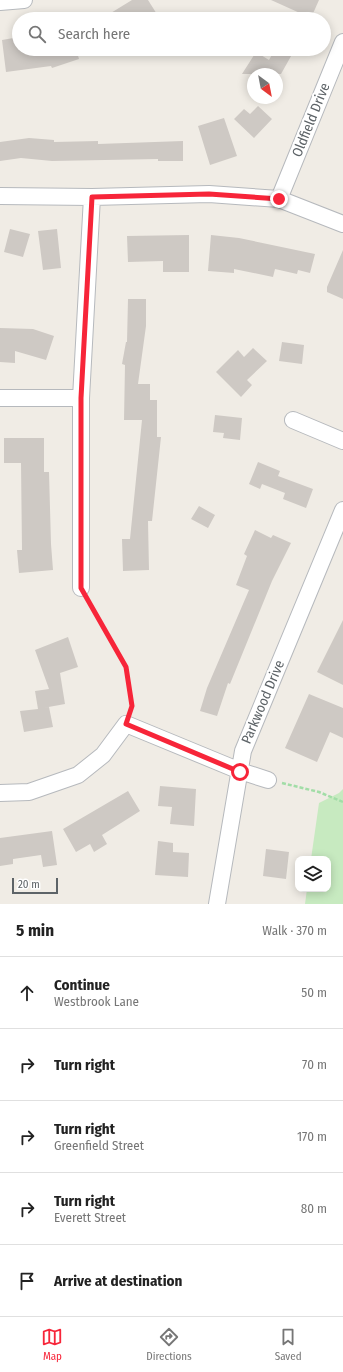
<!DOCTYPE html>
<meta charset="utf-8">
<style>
body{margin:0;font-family:"Fira Sans Condensed",sans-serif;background:#f2f2f2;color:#222}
.controls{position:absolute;right:12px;bottom:12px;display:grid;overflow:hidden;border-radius:8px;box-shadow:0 2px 10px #0003}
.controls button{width:36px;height:36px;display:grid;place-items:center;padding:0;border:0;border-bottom:1px solid #e0e0e0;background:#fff;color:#222;font:20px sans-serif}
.compass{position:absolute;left:247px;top:68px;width:36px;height:36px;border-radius:50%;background:#fff;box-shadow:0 2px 10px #0003;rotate:148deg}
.scale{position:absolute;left:12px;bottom:10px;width:46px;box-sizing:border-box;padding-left:4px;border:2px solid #5d6367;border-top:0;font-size:11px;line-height:14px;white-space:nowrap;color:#5d6367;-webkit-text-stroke:3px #fff;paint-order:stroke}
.stop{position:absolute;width:12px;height:12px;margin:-9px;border:3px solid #f72539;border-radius:50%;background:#fff}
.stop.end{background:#f72539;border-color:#fff;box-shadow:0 1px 4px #0008}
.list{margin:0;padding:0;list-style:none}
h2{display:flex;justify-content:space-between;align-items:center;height:52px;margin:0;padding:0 16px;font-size:17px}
h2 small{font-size:13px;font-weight:400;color:#767676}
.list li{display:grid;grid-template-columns:26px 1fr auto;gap:12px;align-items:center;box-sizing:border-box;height:72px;padding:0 16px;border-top:1px solid #e0e0e0}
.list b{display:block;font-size:15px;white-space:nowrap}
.list p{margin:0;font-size:13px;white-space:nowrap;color:#767676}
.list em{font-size:13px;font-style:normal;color:#767676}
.icon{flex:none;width:22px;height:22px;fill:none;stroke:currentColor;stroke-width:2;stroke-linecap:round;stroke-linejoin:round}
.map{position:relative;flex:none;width:343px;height:904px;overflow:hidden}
.search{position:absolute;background:#fff;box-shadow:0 2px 10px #0003;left:12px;right:12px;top:12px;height:44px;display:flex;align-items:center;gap:10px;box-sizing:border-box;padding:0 14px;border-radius:22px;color:#767676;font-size:15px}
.sheet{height:412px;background:#fff}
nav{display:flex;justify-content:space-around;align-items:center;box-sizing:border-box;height:56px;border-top:1px solid #e0e0e0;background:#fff;font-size:11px;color:#767676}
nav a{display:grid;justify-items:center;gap:2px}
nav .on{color:#f72539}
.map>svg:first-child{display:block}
.green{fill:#c7eac0}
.building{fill:#cec9c4}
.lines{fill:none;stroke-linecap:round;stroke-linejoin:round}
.minor-casing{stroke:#b6b9bd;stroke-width:18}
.path{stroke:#a2dda7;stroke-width:2.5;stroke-dasharray:4 2;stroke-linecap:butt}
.minor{stroke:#fff;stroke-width:16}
.route{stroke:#f72539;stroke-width:5}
.labels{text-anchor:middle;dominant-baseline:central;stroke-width:4;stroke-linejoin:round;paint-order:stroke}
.street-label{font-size:14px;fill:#5d6367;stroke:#fff}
</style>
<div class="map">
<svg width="343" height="904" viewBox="0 0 343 904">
<rect width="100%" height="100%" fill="#f0ece5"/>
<!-- green -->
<path class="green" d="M343,789V904H305L307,889H328V859H311L319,803L339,793Z"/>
<!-- building -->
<path class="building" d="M132,0H148L160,19H101Z
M271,0H319L311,18Z
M19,37V49H76L79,59L52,68L51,66L6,72L2,40Z
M275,49H295L281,74H242L256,52L269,60Z
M258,106L272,119L254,138L234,119L244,109L250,114Z
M224,118L237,156L210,165L198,126Z
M29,138L54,140V142L98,141V144L183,141V161H158V159L52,161L21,158L0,161V142Z
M10,229L30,234L23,257L4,252Z
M57,229L61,268L43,270L38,231Z
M189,235V272H163V261L128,262L127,236Z
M211,235L239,238L315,254L310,273L298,270L297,274L275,269L273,277L234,269V273L208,271Z
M343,250V299L327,292V287Z
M128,299H146V326L138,384H150V400H157V437H161L152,521H148L149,570L123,571L122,539H130L142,420H124L125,365L122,364L126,342H127Z
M0,328L33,329L54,336L46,360L15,351V363L0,362Z
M282,342L304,345L302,364L279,361Z
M253,348L267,361L247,380L252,385L241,397L216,372L238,350L244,357Z
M215,415L242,418L240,440L223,438L224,433L213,432Z
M4,438H44V472H49L51,544L53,570L19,573L17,550H22L21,463H4Z
M258,462L280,471L278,476L313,489L306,508L283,499L285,493L262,484L260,489L249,484Z
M199,506L215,515L208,528L191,519Z
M255,530L271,538L273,535L291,543L272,581L230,684L228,683L217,716L200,711L207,688L249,590L236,585L247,556L244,554Z
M343,620V685L317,672Z
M68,637L78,667L60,673L65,704L43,708L49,707L53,727L24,732L20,711L38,709L35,691L49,689L35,650Z
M309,694L343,708V738L330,732L317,762L285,748Z
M160,786L196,789L194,826L170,824L172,807L158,806Z
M128,791L140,811L102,835L107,844L94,852L90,844L76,852L63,829Z
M52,831L57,865L43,867L41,855L13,859V864L0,866V838Z
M158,841L173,843V852L189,853L188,877L155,875Z
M266,849L289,852L286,879L263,876Z"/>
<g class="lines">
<defs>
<path id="minor" d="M0,2L24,0
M0,196L92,197L209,194L279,199L343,224
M279,199L343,42
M0,398H81
M293,420L343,441
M81,588V398L92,197
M0,793L29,792L78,775L103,755L126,724L240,771L268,780
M217,904L243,751L343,510"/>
</defs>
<!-- minor casing -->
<use href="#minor" class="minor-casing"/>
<!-- path -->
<path class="path" d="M88,601L126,667L132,706L130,710
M282,783L319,792L343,802"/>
<!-- minor -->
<use href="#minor" class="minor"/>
</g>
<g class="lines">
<!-- route -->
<path class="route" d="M240,772L126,724L132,706L126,667L81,588V398L92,197L209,194L279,199"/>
</g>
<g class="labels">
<!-- street labels -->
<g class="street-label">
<text transform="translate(311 120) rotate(-68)">Oldfield Drive</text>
<text transform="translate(263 702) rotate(-67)">Parkwood Drive</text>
</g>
</g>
</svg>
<div class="controls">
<button><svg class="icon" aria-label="layers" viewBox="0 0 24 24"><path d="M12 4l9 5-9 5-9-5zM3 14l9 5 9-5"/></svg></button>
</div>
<svg class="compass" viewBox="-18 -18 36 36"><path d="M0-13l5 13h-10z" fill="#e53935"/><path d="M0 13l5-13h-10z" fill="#767676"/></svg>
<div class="scale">20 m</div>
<div class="stop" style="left:240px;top:772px"></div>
<div class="stop end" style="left:279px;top:199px"></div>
<div class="search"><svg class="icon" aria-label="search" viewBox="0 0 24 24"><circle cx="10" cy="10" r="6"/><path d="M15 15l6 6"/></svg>Search here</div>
</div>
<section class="sheet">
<h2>5 min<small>Walk · 370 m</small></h2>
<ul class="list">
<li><svg class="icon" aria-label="ahead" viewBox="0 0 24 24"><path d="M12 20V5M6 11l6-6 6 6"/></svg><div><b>Continue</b><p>Westbrook Lane</p></div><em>50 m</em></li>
<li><svg class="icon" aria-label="right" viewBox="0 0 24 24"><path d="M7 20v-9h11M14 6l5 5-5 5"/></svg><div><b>Turn right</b></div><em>70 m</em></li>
<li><svg class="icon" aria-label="right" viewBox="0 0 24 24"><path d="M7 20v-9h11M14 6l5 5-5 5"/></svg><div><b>Turn right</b><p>Greenfield Street</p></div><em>170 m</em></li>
<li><svg class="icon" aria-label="right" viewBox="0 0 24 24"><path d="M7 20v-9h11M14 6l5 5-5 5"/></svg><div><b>Turn right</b><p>Everett Street</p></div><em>80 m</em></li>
<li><svg class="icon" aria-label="arrive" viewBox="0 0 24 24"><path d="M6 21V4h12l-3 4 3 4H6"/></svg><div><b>Arrive at destination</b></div></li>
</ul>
</section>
<nav>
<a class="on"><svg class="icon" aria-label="map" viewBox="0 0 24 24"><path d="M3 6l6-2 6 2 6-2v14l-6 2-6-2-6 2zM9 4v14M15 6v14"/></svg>Map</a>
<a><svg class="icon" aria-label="directions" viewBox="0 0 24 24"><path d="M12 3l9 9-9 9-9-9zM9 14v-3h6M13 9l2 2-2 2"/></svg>Directions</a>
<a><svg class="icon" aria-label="saved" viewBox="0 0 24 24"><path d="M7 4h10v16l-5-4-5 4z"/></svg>Saved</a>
</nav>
